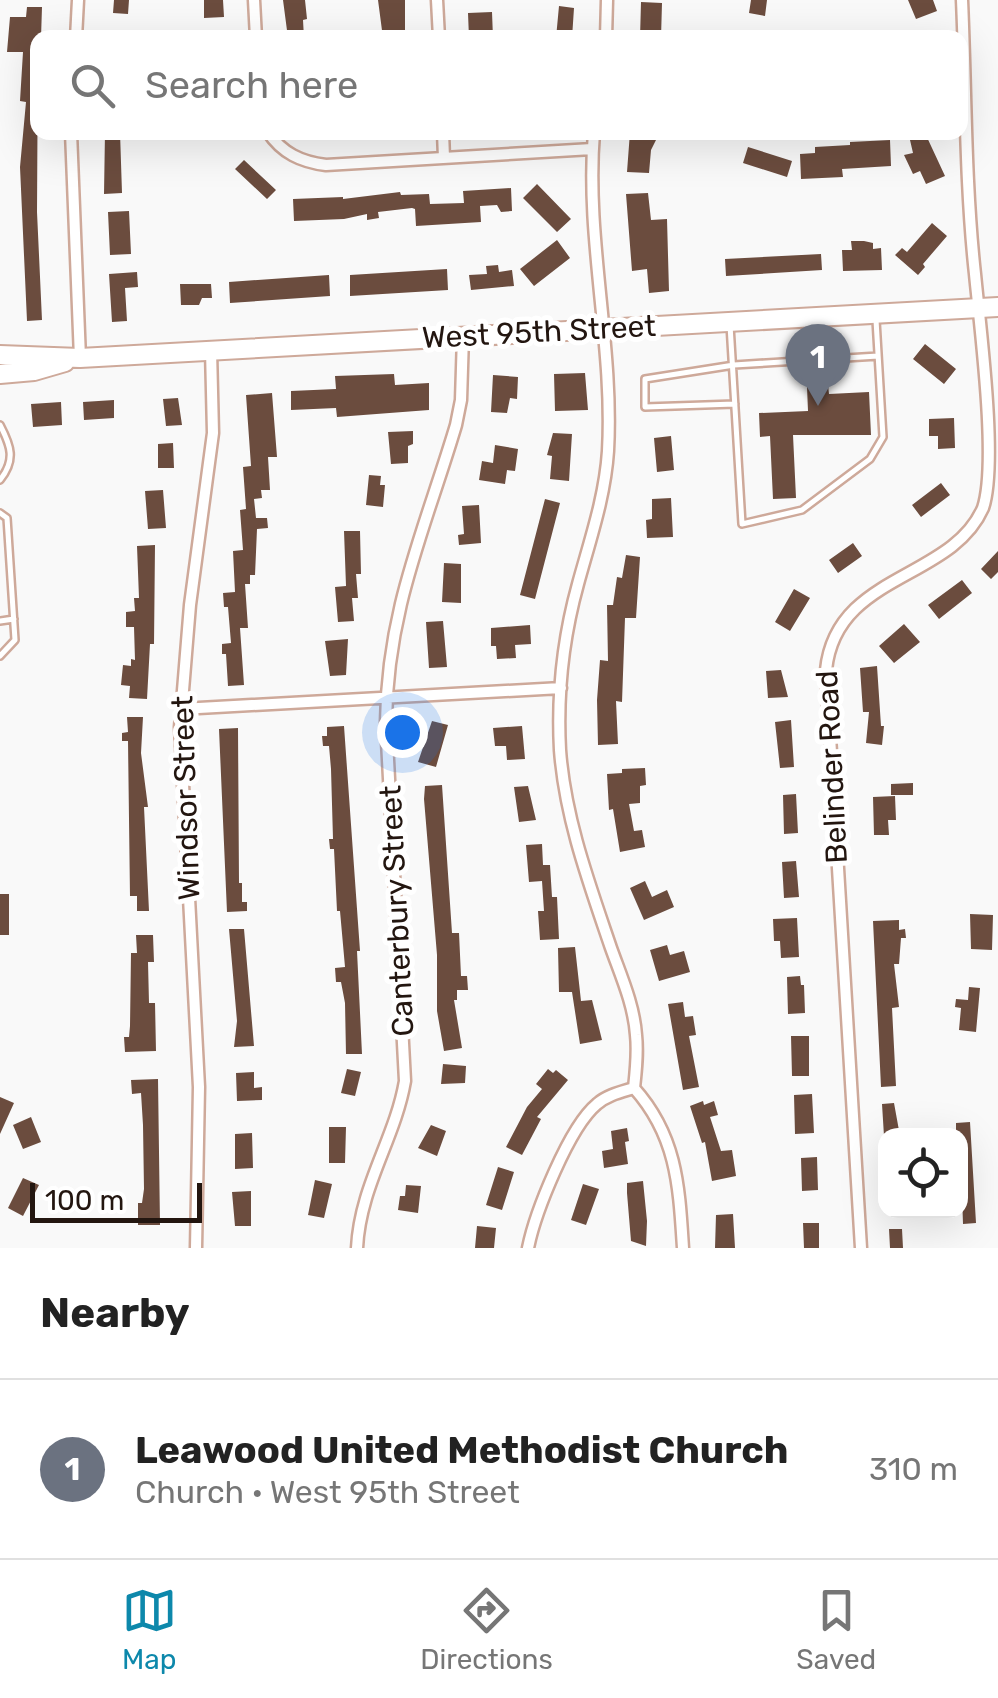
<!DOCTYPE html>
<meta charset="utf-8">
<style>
body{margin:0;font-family:Rubik,sans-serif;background:#f6f6f6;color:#222}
.controls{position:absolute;right:30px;bottom:30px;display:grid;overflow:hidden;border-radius:20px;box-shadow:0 10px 40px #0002}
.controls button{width:90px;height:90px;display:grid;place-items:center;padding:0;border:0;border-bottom:2px solid #e0e0e0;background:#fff;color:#222;font:50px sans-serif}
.scale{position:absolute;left:30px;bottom:25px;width:172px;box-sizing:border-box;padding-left:10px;border:5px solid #231610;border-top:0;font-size:28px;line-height:35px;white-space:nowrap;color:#231610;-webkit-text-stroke:8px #fff;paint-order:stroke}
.you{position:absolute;left:402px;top:732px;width:35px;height:35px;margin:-25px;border:8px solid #fff;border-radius:50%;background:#1a73e8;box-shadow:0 0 0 15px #1a73e833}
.badge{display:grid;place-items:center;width:65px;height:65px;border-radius:50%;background:#0d88ab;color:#fff;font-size:32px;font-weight:700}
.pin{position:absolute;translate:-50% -82px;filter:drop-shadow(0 2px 5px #0008)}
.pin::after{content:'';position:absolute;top:52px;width:35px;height:30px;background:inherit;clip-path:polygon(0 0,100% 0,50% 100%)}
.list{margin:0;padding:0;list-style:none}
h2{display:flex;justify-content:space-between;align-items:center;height:130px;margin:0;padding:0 40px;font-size:42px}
h2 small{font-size:32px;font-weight:400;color:#767676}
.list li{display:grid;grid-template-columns:65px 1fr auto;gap:30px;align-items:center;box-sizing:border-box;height:180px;padding:0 40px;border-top:2px solid #e0e0e0}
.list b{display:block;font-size:38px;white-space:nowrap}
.list p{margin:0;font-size:32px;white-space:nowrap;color:#767676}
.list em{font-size:32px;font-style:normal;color:#767676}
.icon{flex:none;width:55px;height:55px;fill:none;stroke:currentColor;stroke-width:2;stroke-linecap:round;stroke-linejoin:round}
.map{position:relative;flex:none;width:998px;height:1248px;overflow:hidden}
.search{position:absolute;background:#fff;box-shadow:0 10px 40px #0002;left:30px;right:30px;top:30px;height:110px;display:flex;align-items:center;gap:25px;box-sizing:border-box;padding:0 35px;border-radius:20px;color:#767676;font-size:38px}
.sheet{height:310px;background:#fff}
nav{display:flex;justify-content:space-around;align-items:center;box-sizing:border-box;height:140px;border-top:2px solid #e0e0e0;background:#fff;font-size:28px;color:#767676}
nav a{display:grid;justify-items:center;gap:5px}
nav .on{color:#0d88ab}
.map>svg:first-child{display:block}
.building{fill:#6b4c3e}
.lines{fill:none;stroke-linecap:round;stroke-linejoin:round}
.lane-casing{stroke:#cea99a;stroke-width:10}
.street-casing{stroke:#cea99a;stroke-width:15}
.primary-casing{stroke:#cea99a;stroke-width:22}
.lane{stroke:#fff;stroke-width:5}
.street{stroke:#fff;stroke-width:10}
.primary{stroke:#fff;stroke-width:18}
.labels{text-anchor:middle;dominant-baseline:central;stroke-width:10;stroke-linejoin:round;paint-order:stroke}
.street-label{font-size:30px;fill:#231610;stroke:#fff}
</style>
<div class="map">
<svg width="998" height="1248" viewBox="0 0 998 1248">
<rect width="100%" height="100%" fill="#f9f9f9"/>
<!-- building -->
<path class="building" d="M114,0H129L128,14L113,13Z
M204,0H223L224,17L204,18Z
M283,0H305L307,19L303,20L304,38H288Z
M378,0H405V38H383Z
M751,0H767L765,16L749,13Z
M908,0H933L937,11L916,19Z
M641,2L662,3L661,38H640Z
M559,6L574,8L572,38H556Z
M27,7H42L41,38H38L37,212L42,320L27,321L20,167L26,102L20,101L23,52H7L10,17H26Z
M492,12L493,38H469L468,13Z
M105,132H120L122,193L104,194Z
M630,132H660L651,150L649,173L627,172Z
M925,133L945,176L926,184L920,171L913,174L904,155L913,153L910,140Z
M890,140L891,166L842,169L843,177L801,179L800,154L815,153V147L850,145V142Z
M748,147L792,161L787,177L743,163Z
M244,160L276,190L267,199L235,169Z
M537,184L571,219L557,232L523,198Z
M511,188L512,211L501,212L497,205L480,206L481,222L416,226L415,209L412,208L378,212L379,218L367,220V214L344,219L294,221L293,199L343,197V199L400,192L401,195L429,194L430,204L464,203L463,191Z
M648,193L651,220L667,219L669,291L649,293L647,269L632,271L626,194Z
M129,211L131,254L110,255L108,212Z
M932,223L947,236L923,264L925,267L918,275L895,255L902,248L907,252Z
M557,240L570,258L534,286L520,269Z
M851,241H864L873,243V249L881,248L882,270L843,271L842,250H852Z
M821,254L822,270L726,276L725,259Z
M498,265L499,272L512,270L514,286L471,290L469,275L487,274L486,266Z
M447,269L448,290L350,296V275Z
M137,272L138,287L125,288L127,321L112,322L109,274Z
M329,275L330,296L230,303L229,282Z
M180,284H211L212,298H202L199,305H181Z
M925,344L956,369L944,384L913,359Z
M822,366L823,386L828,385L829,394L869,392L871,435H793L796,498L773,499L770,436L760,437L759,413L808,411L807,387L812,386L811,367Z
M585,373L588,410L555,411L554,374Z
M394,374L395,385L429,383V410L337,417L336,408L291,410V391L336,389L335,376Z
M493,375L518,377L517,399L510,398L507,413L491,412Z
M272,393L277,457H268L270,490H261L262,498L254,499L256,518H267L268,528L257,529L255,575H250V584H245L248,628H240L244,685L228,686L226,654H222V644L231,643L228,607H224L223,593L235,592L233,551L243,550L240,510L246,509L243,467L251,466L246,395Z
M178,398L182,425L166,426L163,399Z
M114,400V418L84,420L83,402Z
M61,402L62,425L33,427L31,404Z
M954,418L955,448L938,449V436H929V419Z
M413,431V444L408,446V463L391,464L388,432Z
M553,433L572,434L569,481L550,479L552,456L547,455Z
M671,436L674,470L657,472L654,438Z
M173,443L174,468H158V444Z
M495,445L518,449L515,471L507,470L505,484L479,480L482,461L493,463Z
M369,475L381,476L380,485H385L383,507L366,505Z
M941,483L950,495L921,517L912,505Z
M163,490L166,528L148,529L145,491Z
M671,498L673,537L647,538L646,520L652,519V499Z
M545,499L560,503L535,599L520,595Z
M479,505L481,543L459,545L458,535L464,534L462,506Z
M344,531H360L361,574H356L358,598H352L354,621L338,622L335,587L346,586Z
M853,543L862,556L838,573L829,560Z
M155,545L154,644H150L147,699L129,698L130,686L121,685L123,665L131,666V659L135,660L134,627H126V612L135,611L134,598H139L137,546Z
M998,551V572L991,579L981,569Z
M626,555L640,557L636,618H625L622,702L616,701L618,744L598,745L597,700L600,660L608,661L607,605H613L617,577L622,578Z
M444,563L461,564V603L442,602Z
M962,580L972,593L939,619L928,605Z
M794,589L810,598L790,631L775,622Z
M443,621L447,667L429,668L426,622Z
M904,624L920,642L894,663L879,646Z
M530,625L531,644L515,645L516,658L497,659L496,646H491V628Z
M348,639L346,675L330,676L325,641Z
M877,666L881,726H884L882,745L866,743L869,712H863L860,668Z
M781,670L788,697L768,698L766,671Z
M127,717H143L141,753L148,807H144L149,911H137V896H130L128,741H122V733L128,732Z
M791,720L794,767L780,768L775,722Z
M432,721L448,725L436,767L418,762Z
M344,726L360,951H357L362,1054H346L345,1003L341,982H336L335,968L345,967L340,911H337L334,849H330L329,839H333L331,769L329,746H323L322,736H327V727Z
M522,726L525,759L507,760L506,746H495L493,728Z
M238,728L239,883H242V902H247V911L227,912L219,729Z
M645,768L646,785L640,786V803L629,804L634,831L642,830L645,847L620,852L613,809L609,810L607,774L622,773V769Z
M913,783V795H891V784Z
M442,785L452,933H459L461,976H467L468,990H457V1000H454L462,1048L444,1051L437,1011V955L424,799L425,786Z
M528,786L536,820L519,822L514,787Z
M796,794L798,833L784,834L783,795Z
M895,796L896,820H888L889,835H874L873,797Z
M542,844L543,865H550L552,897H557L559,939L540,940L538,911H544L542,881L529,882L526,845Z
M796,861L799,897L784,898L782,862Z
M645,881L652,897L667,890L674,907L644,920L630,888Z
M0,894H9V935H0Z
M970,914L993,915L992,950L971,949Z
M797,918L799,957L781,958L780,941H774L773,919Z
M899,920V930L905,929L906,938H901L899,964H894L899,1007L892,1008L896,1086L881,1087L873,921Z
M229,929H244L254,1046L234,1047L237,1021Z
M136,935H153L154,962H148L149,1003H155L156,1051L125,1052L124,1037H129L130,1026L131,953H137Z
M667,945L670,955L684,951L690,972L659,981L650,950Z
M575,947L581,1001L592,1000L602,1040L580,1044L572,992H559L558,948Z
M800,976L801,985H804L805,1013L788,1014L787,977Z
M969,987L980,988L976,1032L959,1030L961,1008L955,1007L956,999L968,1000Z
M683,1002L685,1017L693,1016L696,1035L689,1036L699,1087L683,1090L668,1004Z
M791,1036H809V1076H792Z
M443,1064L466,1066L465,1083L441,1084Z
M347,1069L361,1072L355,1096L341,1093Z
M548,1069L553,1073L556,1070L568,1080L537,1117L541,1119L522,1155L506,1147L527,1107L542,1089L536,1084Z
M254,1072V1088L262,1087V1100L237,1101L236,1073Z
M158,1079L160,1225H138V1203H142L144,1189L143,1125L141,1093L132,1094L131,1080Z
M812,1094L814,1133L795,1134L794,1095Z
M0,1097L14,1103L0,1134Z
M703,1101L704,1105L714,1101L718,1115L710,1117L721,1151L732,1150L736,1176L712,1181L705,1142L702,1143L690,1106Z
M894,1103L900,1136H884L882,1104Z
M31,1117L41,1142L23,1149L13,1125Z
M970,1122L976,1223L963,1224L960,1136H956V1123Z
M431,1125L446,1131L437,1156L418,1148Z
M329,1127H346L345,1163H329Z
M627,1128L629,1141L625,1142L628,1164L604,1168L602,1151L613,1149L611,1131Z
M252,1133L253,1168L235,1169V1134Z
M817,1157L818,1190L802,1191L801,1158Z
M498,1167L514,1172L502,1210L486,1205Z
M23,1178L39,1185L23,1216L8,1208Z
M315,1180L332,1184L324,1218L308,1215Z
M643,1181L647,1221L646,1246L631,1241L627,1193V1183Z
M583,1184L599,1189L586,1225L571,1220Z
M406,1185L421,1186L418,1213L398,1210L400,1196H405Z
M251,1191V1226H235L232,1192Z
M733,1214L735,1248H715L716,1215Z
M803,1223H819V1248H804Z
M477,1226L496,1228L494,1248H475Z
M889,1229H902L903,1248H890Z"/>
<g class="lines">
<defs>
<path id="lane" d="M730,325L742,524L802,510L870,459L883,437L876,320
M735,404L645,407V379L734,365L878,356
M0,425C11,446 16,460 0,480
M0,513L7,518L15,640L0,656
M0,621L14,619"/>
<path id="street" d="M254,0L256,38
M437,0L439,38
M76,38L78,0
M606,38L607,0
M71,132L80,358
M268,132C282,153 301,162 326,165L592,149
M443,132L444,158
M594,132C585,239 614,345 608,451C605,497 590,540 578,584C563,638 557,694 560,750C565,818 589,883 611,948C621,976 634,1005 636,1035C638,1053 636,1070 634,1088
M181,709L561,688
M634,1088C677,1136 679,1186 683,1248
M196,1248L199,1087L180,727L190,605L213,433L211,350
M357,1248C360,1186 395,1139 405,1081L386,722C387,610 425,529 456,425L461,400L463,336
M528,1248C535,1213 569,1127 597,1104C607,1095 621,1092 634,1088
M861,1248L826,670C836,573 951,581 983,508C998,463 980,327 975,274C965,183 966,91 962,0"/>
<path id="primary" d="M0,355L80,358L998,307
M0,374L34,371L65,362"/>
</defs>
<!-- lane casing -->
<use href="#lane" class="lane-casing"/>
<!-- street casing -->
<use href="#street" class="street-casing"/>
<!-- primary casing -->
<use href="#primary" class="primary-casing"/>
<!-- lane -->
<use href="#lane" class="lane"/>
<!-- street -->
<use href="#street" class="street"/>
<!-- primary -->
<use href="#primary" class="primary"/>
</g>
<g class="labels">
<!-- street labels -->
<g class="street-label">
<text transform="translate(539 332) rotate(-3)">West 95th Street</text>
<text transform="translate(832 767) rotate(-93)">Belinder Road</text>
<text transform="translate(186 798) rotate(-92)">Windsor Street</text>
<text transform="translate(397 911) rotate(-93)">Canterbury Street</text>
</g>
</g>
</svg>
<div class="controls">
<button><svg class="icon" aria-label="locate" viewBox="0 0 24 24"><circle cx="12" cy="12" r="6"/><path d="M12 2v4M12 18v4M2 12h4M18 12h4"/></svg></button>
</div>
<div class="scale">100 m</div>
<div class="you"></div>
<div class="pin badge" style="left:818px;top:406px;background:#6b7280">1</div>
<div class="search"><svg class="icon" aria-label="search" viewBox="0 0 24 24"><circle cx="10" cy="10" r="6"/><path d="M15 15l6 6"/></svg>Search here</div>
</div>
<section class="sheet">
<h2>Nearby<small></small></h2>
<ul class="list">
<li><span class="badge" style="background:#6b7280">1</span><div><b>Leawood United Methodist Church</b><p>Church · West 95th Street</p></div><em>310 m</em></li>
</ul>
</section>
<nav>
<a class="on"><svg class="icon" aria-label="map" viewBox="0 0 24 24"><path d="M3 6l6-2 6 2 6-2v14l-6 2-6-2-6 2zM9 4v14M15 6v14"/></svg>Map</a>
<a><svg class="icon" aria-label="directions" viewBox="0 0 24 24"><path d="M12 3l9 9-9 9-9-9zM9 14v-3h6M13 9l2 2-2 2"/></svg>Directions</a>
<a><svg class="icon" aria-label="saved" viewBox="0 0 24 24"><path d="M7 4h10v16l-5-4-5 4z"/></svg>Saved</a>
</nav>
